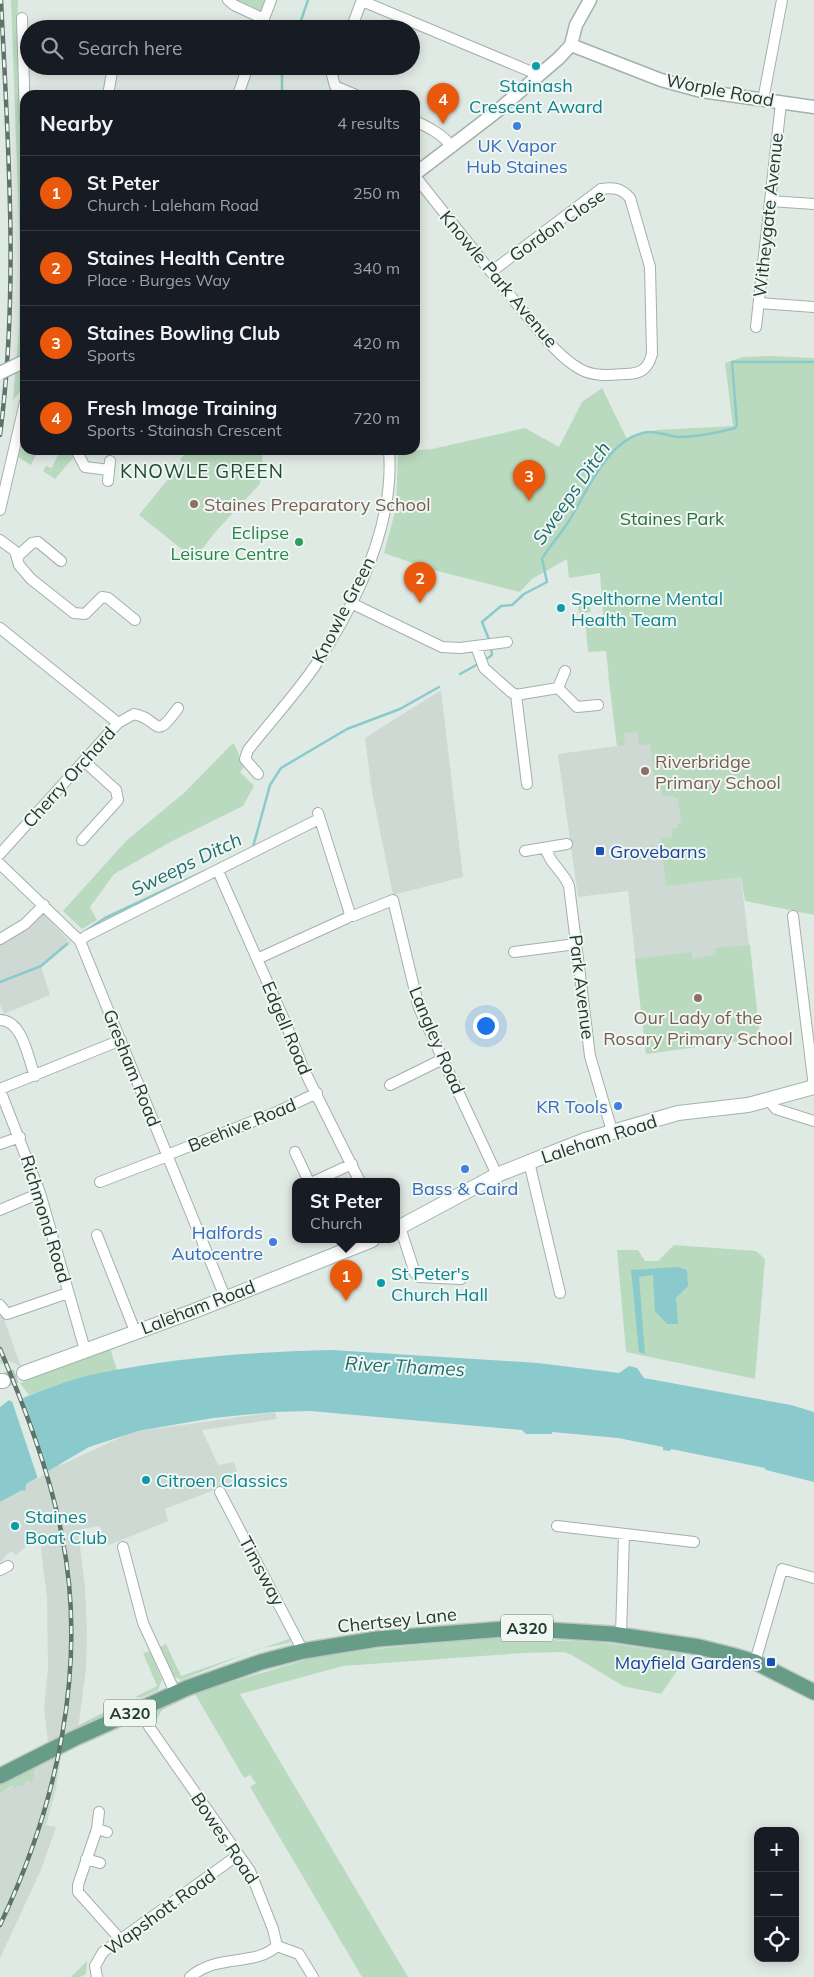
<!DOCTYPE html>
<meta charset="utf-8">
<style>
body{margin:0;font-family:Mulish,sans-serif;background:#20242c;color:#f1f3f6}
.controls{position:absolute;right:15px;bottom:15px;display:grid;overflow:hidden;border-radius:10px;box-shadow:0 2px 12px #0003}
.controls button{width:45px;height:45px;display:grid;place-items:center;padding:0;border:0;border-bottom:1px solid #363941;background:#171b24;color:#f1f3f6;font:25px sans-serif}
.you{position:absolute;left:485px;top:1025px;width:18px;height:18px;margin:-12px;border:4px solid #fff;border-radius:50%;background:#1a73e8;box-shadow:0 0 0 8px #1a73e833}
.badge{display:grid;place-items:center;width:32px;height:32px;border-radius:50%;background:#ea580c;color:#fff;font-size:16px;font-weight:700}
.pin{position:absolute;translate:-50% -41px;filter:drop-shadow(0 1px 2px #0008)}
.pin::after{content:'';position:absolute;top:26px;width:18px;height:15px;background:inherit;clip-path:polygon(0 0,100% 0,50% 100%)}
.popup{position:absolute;left:292px;top:1178px;width:108px;height:65px;box-sizing:border-box;display:grid;place-content:center;border-radius:10px;background:#171b24;filter:drop-shadow(0 1px 4px #0005);font-size:16px;white-space:nowrap;color:#9ea1a6}
.popup b{font-size:19px;color:#f1f3f6}
.popup::after{content:'';position:absolute;left:50%;top:100%;margin-left:-10px;border:10px solid transparent;border-top-color:#171b24}
.list{margin:0;padding:0;list-style:none}
h2{display:flex;justify-content:space-between;align-items:center;height:65px;margin:0;padding:0 20px;font-size:21px}
h2 small{font-size:16px;font-weight:400;color:#9ea1a6}
.list li{display:grid;grid-template-columns:32px 1fr auto;gap:15px;align-items:center;box-sizing:border-box;height:75px;padding:0 20px;border-top:1px solid #363941}
.list b{display:block;font-size:19px;white-space:nowrap}
.list p{margin:0;font-size:16px;white-space:nowrap;color:#9ea1a6}
.list em{font-size:16px;font-style:normal;color:#9ea1a6}
.icon{flex:none;width:28px;height:28px;fill:none;stroke:currentColor;stroke-width:2;stroke-linecap:round;stroke-linejoin:round}
.map{position:relative;flex:none;width:814px;height:1977px;overflow:hidden}
.search{position:absolute;background:#171b24;box-shadow:0 2px 12px #0003;left:20px;top:20px;width:400px;height:55px;display:flex;align-items:center;gap:12px;box-sizing:border-box;padding:0 18px;border-radius:28px;color:#9ea1a6;font-size:19px}
.panel{position:absolute;background:#171b24;box-shadow:0 2px 12px #0003;left:20px;top:90px;width:400px;height:365px;border-radius:15px}
.map>svg:first-child{display:block}
.built{fill:#ced9d3}
.green{fill:#b9dabe}
.water{fill:#8acacc}
.pier{fill:#e0eae4}
.lines{fill:none;stroke-linecap:round;stroke-linejoin:round}
.stream{stroke:#8acacc;stroke-width:2.5}
.secondary-tunnel{stroke:#bac7c0;stroke-width:14;stroke-dasharray:14 7;stroke-linecap:butt}
.minor-casing{stroke:#a3b1aa;stroke-width:12}
.tertiary-casing{stroke:#a3b1aa;stroke-width:15}
.secondary-casing{stroke:#a0b5ab;stroke-width:16}
.primary-casing{stroke:#bdc4c1;stroke-width:18}
.minor{stroke:#fff;stroke-width:10}
.tertiary{stroke:#fff;stroke-width:12}
.secondary{stroke:#fff;stroke-width:14}
.primary{stroke:#679d88;stroke-width:15}
.rail-casing{stroke:#5c756b;stroke-width:4.5}
.rail{stroke:#f0f7f2;stroke-width:2.5;stroke-dasharray:8;stroke-linecap:butt}
.tertiary-bridge-casing{stroke:#a3b1aa;stroke-width:15;stroke-linecap:butt}
.tertiary-bridge{stroke:#fff;stroke-width:12}
.culture-dot{fill:#0f9aa8;stroke:#f0f7f2;stroke-width:2}
.shop-dot{fill:#3f7fe0;stroke:#f0f7f2;stroke-width:2}
.education-dot{fill:#8d6e63;stroke:#f0f7f2;stroke-width:2}
.leisure-dot{fill:#2e9e5b;stroke:#f0f7f2;stroke-width:2}
.transit-dot{fill:#1a4fb4;stroke:#f0f7f2;stroke-width:2}
.labels{text-anchor:middle;dominant-baseline:central;stroke-width:4;stroke-linejoin:round;paint-order:stroke}
.shield{fill:#f0f7f2;stroke:#60726a;stroke-width:1}
.shield-label{font-size:16px;font-weight:bold;fill:#223930}
.culture-label{font-size:18px;fill:#0d838f;stroke:#f0f7f2;text-anchor:start}
.street-label{font-size:18px;fill:#223930;stroke:#f0f7f2}
.shop-label{font-size:18px;fill:#366cbe;stroke:#f0f7f2}
.education-label{font-size:18px;fill:#785e54;stroke:#f0f7f2;text-anchor:start}
.park-label{font-size:18px;fill:#2e6d3f;stroke:#f0f7f2}
.leisure-label{font-size:18px;fill:#27864d;stroke:#f0f7f2;text-anchor:end}
.transit-label{font-size:18px;fill:#164399;stroke:#f0f7f2;text-anchor:start}
.neighbourhood-label{font-size:19px;letter-spacing:1px;fill:#1f4a3a;stroke:#f0f7f2}
.water-label{font-size:19px;font-style:italic;fill:#206d71;stroke:#f0f7f2}
</style>
<div class="map">
<svg width="814" height="1977" viewBox="0 0 814 1977">
<rect width="100%" height="100%" fill="#e0eae4"/>
<!-- built -->
<path class="built" d="M715,659L760,1038L646,1054L628,891L578,897L558,754L617,746L608,675Z
M441,690L463,877L393,895L372,792L365,738Z
M36,906L71,943L41,966L50,995L4,1014L0,1005V934L21,923Z
M0,1313L4,1319L21,1367L10,1361L0,1364Z
M275,1412L277,1419L202,1430L218,1465L234,1462L240,1480L165,1509L168,1521L109,1545L99,1526L78,1530L85,1587L87,1630L86,1668L78,1730L48,1742L44,1708L48,1669L47,1599L40,1541L38,1536L16,1555L11,1551L0,1562V1502L22,1489L25,1491V1484L59,1464L61,1465L132,1432Z
M62,1750L56,1789L46,1825L56,1827L41,1870L0,1958V1794L35,1774L38,1761Z"/>
<!-- green -->
<path class="green" d="M11,0H18L17,35L25,221V386L13,400L19,328L20,249Z
M236,0H270L264,19Z
M771,356L814,358V915L745,901L741,877L666,886L661,838L672,837L671,829L678,828L677,824L681,823L678,798H674L673,795L662,796L660,782H655L650,744L639,745L637,732L624,733L625,745L617,746L606,651L588,652L585,618L603,615L600,573L569,578L567,559L532,579L520,592L430,569L384,553L396,508L398,452L432,449L525,428L559,447L582,402L602,388L627,439L657,430L733,426L725,363L743,357Z
M25,423V450L38,451L31,465L18,457Z
M60,450H71L73,458L55,479L43,471L46,466L52,468Z
M191,450H263L260,484L217,530L194,559L139,515L182,462L180,459Z
M589,595L591,612L579,614L577,596Z
M233,743C240,751 238,759 244,767L240,772L254,786L243,806L174,840L114,874L90,907L97,920L82,929L63,911L127,840L184,793Z
M750,945L760,1038L646,1054L635,959L691,952L693,959L716,955L715,948Z
M674,1245L756,1251L765,1259L755,1379L626,1352L617,1250H638L645,1261H658Z
M110,1348L117,1370L60,1384L29,1395L20,1383Z
M292,1638L289,1643L258,1649L181,1680L173,1676L160,1647L166,1644L181,1676Z
M494,1638L599,1642L683,1654L686,1658L661,1694L623,1686L572,1655L563,1652L523,1653L343,1666L240,1694L408,1977H362L250,1787L256,1783L250,1775L244,1778L195,1694L162,1710L154,1724L150,1713L194,1693L315,1657L375,1649Z
M150,1651L162,1680L158,1690L140,1698L135,1697L157,1686L143,1653Z
M112,1708L110,1713L78,1730L79,1725Z
M38,1761L31,1786V1782L27,1780L22,1786H16L15,1791L12,1786L0,1794V1783Z
M87,1961L86,1974L80,1977H71Z"/>
<!-- water -->
<path class="water" d="M678,1267L687,1270L688,1286L676,1298L678,1324H667L655,1311L653,1275L639,1277L645,1354L639,1352L631,1270Z
M332,1350L538,1363L619,1373L629,1366L637,1368L644,1378L791,1405L814,1412V1482L766,1470L765,1468L671,1449L670,1451L663,1450V1447L618,1438L552,1432V1434H526L522,1430L311,1411L274,1412L213,1418L138,1431L89,1447L26,1484L25,1491L22,1490L0,1502V1407L9,1400L12,1402C39,1392 67,1380 95,1374C176,1357 253,1352 332,1350Z"/>
<!-- pier -->
<path class="pier" d="M22,1396L48,1472L38,1479L11,1398L12,1399Z"/>
<g class="lines">
<!-- stream -->
<path class="stream" d="M298,29L308,0
M282,95V76L286,66
M490,642L482,622L501,606L512,605L524,594L547,582L542,559C549,546 561,534 569,521C587,492 608,437 648,432C657,431 668,436 678,437C698,437 716,433 735,428L737,425L732,362H814
M485,660L492,655L491,647
M460,674L480,663
M253,847L270,785L281,768L347,729L400,709L439,687
M84,932L105,918L205,871
M0,982L41,966L67,944"/>
<!-- secondary-tunnel -->
<path class="secondary-tunnel" d="M3,1381L24,1373"/>
<defs>
<path id="minor" d="M228,0L234,5L264,19
M362,1L539,75
M22,18L25,120
M148,29H163
M260,29L271,0
M351,29L362,0
M336,66L332,75L335,86L356,95
M108,95L113,66
M238,95L248,66
M763,100L782,0
M415,121C430,128 442,134 452,147
M415,176C449,219 483,262 517,304C536,326 555,355 580,369C594,377 610,375 625,374C641,374 648,369 652,354L650,267L630,198C621,188 614,187 601,189L491,272
M770,201L814,204
M759,303L814,307
M756,327L781,103
M76,450L85,467L109,470
M108,481L110,461
M0,510L25,402
M0,540L15,551L19,565L31,579L74,613L85,614L102,597L108,598L135,620
M17,557L32,543L38,542L61,561
M351,603L442,647L460,648L507,642
M0,628L118,723L0,854
M476,646L484,668L511,692L516,695L558,688
M565,671L558,688L577,707L598,705
M516,695L527,784
M118,723L134,714C161,719 153,743 178,708
M258,774L245,759L248,750C270,722 295,695 315,666C356,604 395,526 389,450
M318,813L350,914
M82,840L118,800L116,790L84,761
M546,848C548,862 564,872 569,886L590,1056L612,1131
M525,851L567,844
M0,864L80,941L225,1297
M218,871L286,1024L303,1068L360,1182
M793,916L814,1087
M0,939L25,924L44,905
M80,941L86,936L319,819
M514,952L576,944
M257,959L347,918L350,914L353,916L393,900L419,1008L497,1175
M0,1020C23,1020 28,1059 35,1076
M390,1085L443,1059
M0,1089L121,1040
M0,1090L40,1193L85,1350
M769,1101L776,1109L814,1121
M0,1144L20,1137
M295,1152L309,1182
M167,1155L277,1112L317,1093
M529,1162L560,1293
M100,1182L168,1156
M313,1182L352,1164
M0,1210L40,1193
M400,1227L415,1273L419,1277L461,1279
M97,1235L135,1331
M0,1305L7,1314L68,1293
M220,1492L303,1651
M557,1526L694,1542
M123,1547L143,1623L175,1692
M0,1570L8,1566
M621,1635L624,1534
M755,1662L782,1569L814,1578
M139,1708L150,1728L250,1871L273,1929L277,1946
M99,1812L97,1829L78,1885V1892L120,1939
M97,1829L107,1832
M86,1859L100,1863
M277,1946L299,1954L313,1977
M97,1977L95,1966L103,1952L238,1855
M190,1977C218,1953 254,1967 277,1946"/>
<path id="tertiary" d="M571,45L661,80L701,91L814,107
M415,174L496,112L559,58L571,45L576,25L590,0"/>
<path id="secondary" d="M396,1229L497,1175L585,1140L678,1113L748,1105L814,1087
M24,1373L194,1311L372,1240
M0,1381H3"/>
<path id="primary" d="M0,1776L73,1739L187,1688L261,1662L303,1651L377,1639L516,1628L612,1634L699,1647L731,1655L755,1662L814,1692"/>
</defs>
<!-- minor casing -->
<use href="#minor" class="minor-casing"/>
<!-- tertiary casing -->
<use href="#tertiary" class="tertiary-casing"/>
<!-- secondary casing -->
<use href="#secondary" class="secondary-casing"/>
<!-- primary casing -->
<use href="#primary" class="primary-casing"/>
<!-- minor -->
<use href="#minor" class="minor"/>
<!-- tertiary -->
<use href="#tertiary" class="tertiary"/>
<!-- secondary -->
<use href="#secondary" class="secondary"/>
<!-- primary -->
<use href="#primary" class="primary"/>
<defs>
<path id="rail" d="M0,435C19,290 8,145 1,0
M0,1349C25,1408 50,1473 62,1536C88,1667 57,1806 0,1925"/>
</defs>
<!-- rail casing -->
<use href="#rail" class="rail-casing"/>
<!-- rail -->
<use href="#rail" class="rail"/>
<defs>
<path id="tertiary-bridge" d="M0,373L25,361"/>
</defs>
<!-- tertiary-bridge casing -->
<use href="#tertiary-bridge" class="tertiary-bridge-casing"/>
<!-- tertiary-bridge -->
<use href="#tertiary-bridge" class="tertiary-bridge"/>
</g>
<!-- markers -->
<g class="culture-dot">
<circle cx="536" cy="66" r="5"/>
<circle cx="561" cy="608" r="5"/>
<circle cx="381" cy="1283" r="5"/>
<circle cx="146" cy="1480" r="5"/>
<circle cx="15" cy="1526" r="5"/>
</g>
<g class="shop-dot">
<circle cx="517" cy="126" r="5"/>
<circle cx="618" cy="1106" r="5"/>
<circle cx="465" cy="1169" r="5"/>
<circle cx="273" cy="1242" r="5"/>
</g>
<g class="education-dot">
<circle cx="194" cy="504" r="5"/>
<circle cx="645" cy="771" r="5"/>
<circle cx="698" cy="998" r="5"/>
</g>
<circle class="leisure-dot" cx="299" cy="542" r="5"/>
<g class="transit-dot">
<rect x="595" y="846" width="10" height="10" rx="2.5"/>
<rect x="766" y="1657" width="10" height="10" rx="2.5"/>
</g>
<g class="labels">
<!-- shield labels -->
<g class="shield">
<rect x="501" y="1614.5" width="52" height="27" rx="4"/>
<rect x="104" y="1699.5" width="52" height="27" rx="4"/>
</g>
<g class="shield-label">
<text x="527" y="1628">A320</text>
<text x="130" y="1713">A320</text>
</g>
<!-- culture labels -->
<g class="culture-label">
<text x="536" y="85" text-anchor="middle">Stainash<tspan x="536" dy="21">Crescent Award</tspan></text>
<text x="571" y="598">Spelthorne Mental<tspan x="571" dy="21">Health Team</tspan></text>
<text x="391" y="1273">St Peter's<tspan x="391" dy="21">Church Hall</tspan></text>
<text x="156" y="1480">Citroen Classics</text>
<text x="25" y="1516">Staines<tspan x="25" dy="21">Boat Club</tspan></text>
</g>
<!-- street labels -->
<g class="street-label">
<text transform="translate(720 90) rotate(11)">Worple Road</text>
<text transform="translate(768 215) rotate(-84)">Witheygate Avenue</text>
<text transform="translate(557 225) rotate(-35)">Gordon Close</text>
<text transform="translate(499 279) rotate(50)">Knowle Park Avenue</text>
<text transform="translate(343 610) rotate(-63)">Knowle Green</text>
<text transform="translate(69 777) rotate(-48)">Cherry Orchard</text>
<text transform="translate(582 987) rotate(83)">Park Avenue</text>
<text transform="translate(287 1028) rotate(67)">Edgell Road</text>
<text transform="translate(437 1040) rotate(67)">Langley Road</text>
<text transform="translate(132 1068) rotate(68)">Gresham Road</text>
<text transform="translate(242 1125) rotate(-22)">Beehive Road</text>
<text transform="translate(599 1139) rotate(-18)">Laleham Road</text>
<text transform="translate(46 1219) rotate(73)">Richmond Road</text>
<text transform="translate(198 1307) rotate(-21)">Laleham Road</text>
<text transform="translate(262 1571) rotate(62)">Timsway</text>
<text transform="translate(397 1620) rotate(-6)">Chertsey Lane</text>
<text transform="translate(225 1838) rotate(56)">Bowes Road</text>
<text transform="translate(160 1912) rotate(-36)">Wapshott Road</text>
</g>
<!-- shop labels -->
<g class="shop-label">
<text x="517" y="145">UK Vapor<tspan x="517" dy="21">Hub Staines</tspan></text>
<text x="608" y="1106" text-anchor="end">KR Tools</text>
<text x="465" y="1188">Bass &amp; Caird</text>
<text x="263" y="1232" text-anchor="end">Halfords<tspan x="263" dy="21">Autocentre</tspan></text>
</g>
<!-- education labels -->
<g class="education-label">
<text x="204" y="504">Staines Preparatory School</text>
<text x="655" y="761">Riverbridge<tspan x="655" dy="21">Primary School</tspan></text>
<text x="698" y="1017" text-anchor="middle">Our Lady of the<tspan x="698" dy="21">Rosary Primary School</tspan></text>
</g>
<!-- park labels -->
<g class="park-label">
<text x="672" y="518">Staines Park</text>
</g>
<!-- leisure labels -->
<g class="leisure-label">
<text x="289" y="532">Eclipse<tspan x="289" dy="21">Leisure Centre</tspan></text>
</g>
<!-- transit labels -->
<g class="transit-label">
<text x="610" y="851">Grovebarns</text>
<text x="761" y="1662" text-anchor="end">Mayfield Gardens</text>
</g>
<!-- neighbourhood labels -->
<g class="neighbourhood-label">
<text x="202" y="471">KNOWLE GREEN</text>
</g>
<!-- water labels -->
<g class="water-label">
<text transform="translate(571 493) rotate(-55)">Sweeps Ditch</text>
<text transform="translate(186 864) rotate(-26)">Sweeps Ditch</text>
<text transform="translate(405 1366) rotate(3)">River Thames</text>
</g>
</g>
</svg>
<div class="controls">
<button>+</button>
<button>−</button>
<button><svg class="icon" aria-label="locate" viewBox="0 0 24 24"><circle cx="12" cy="12" r="6"/><path d="M12 2v4M12 18v4M2 12h4M18 12h4"/></svg></button>
</div>
<div class="you"></div>
<div class="pin badge" style="left:346px;top:1301px">1</div>
<div class="popup"><b>St Peter</b>Church</div>
<div class="pin badge" style="left:420px;top:603px">2</div>
<div class="pin badge" style="left:529px;top:501px">3</div>
<div class="pin badge" style="left:443px;top:124px">4</div>
<div class="search"><svg class="icon" aria-label="search" viewBox="0 0 24 24"><circle cx="10" cy="10" r="6"/><path d="M15 15l6 6"/></svg>Search here</div>
<section class="panel">
<h2>Nearby<small>4 results</small></h2>
<ul class="list">
<li><span class="badge">1</span><div><b>St Peter</b><p>Church · Laleham Road</p></div><em>250 m</em></li>
<li><span class="badge">2</span><div><b>Staines Health Centre</b><p>Place · Burges Way</p></div><em>340 m</em></li>
<li><span class="badge">3</span><div><b>Staines Bowling Club</b><p>Sports</p></div><em>420 m</em></li>
<li><span class="badge">4</span><div><b>Fresh Image Training</b><p>Sports · Stainash Crescent</p></div><em>720 m</em></li>
</ul>
</section>
</div>
